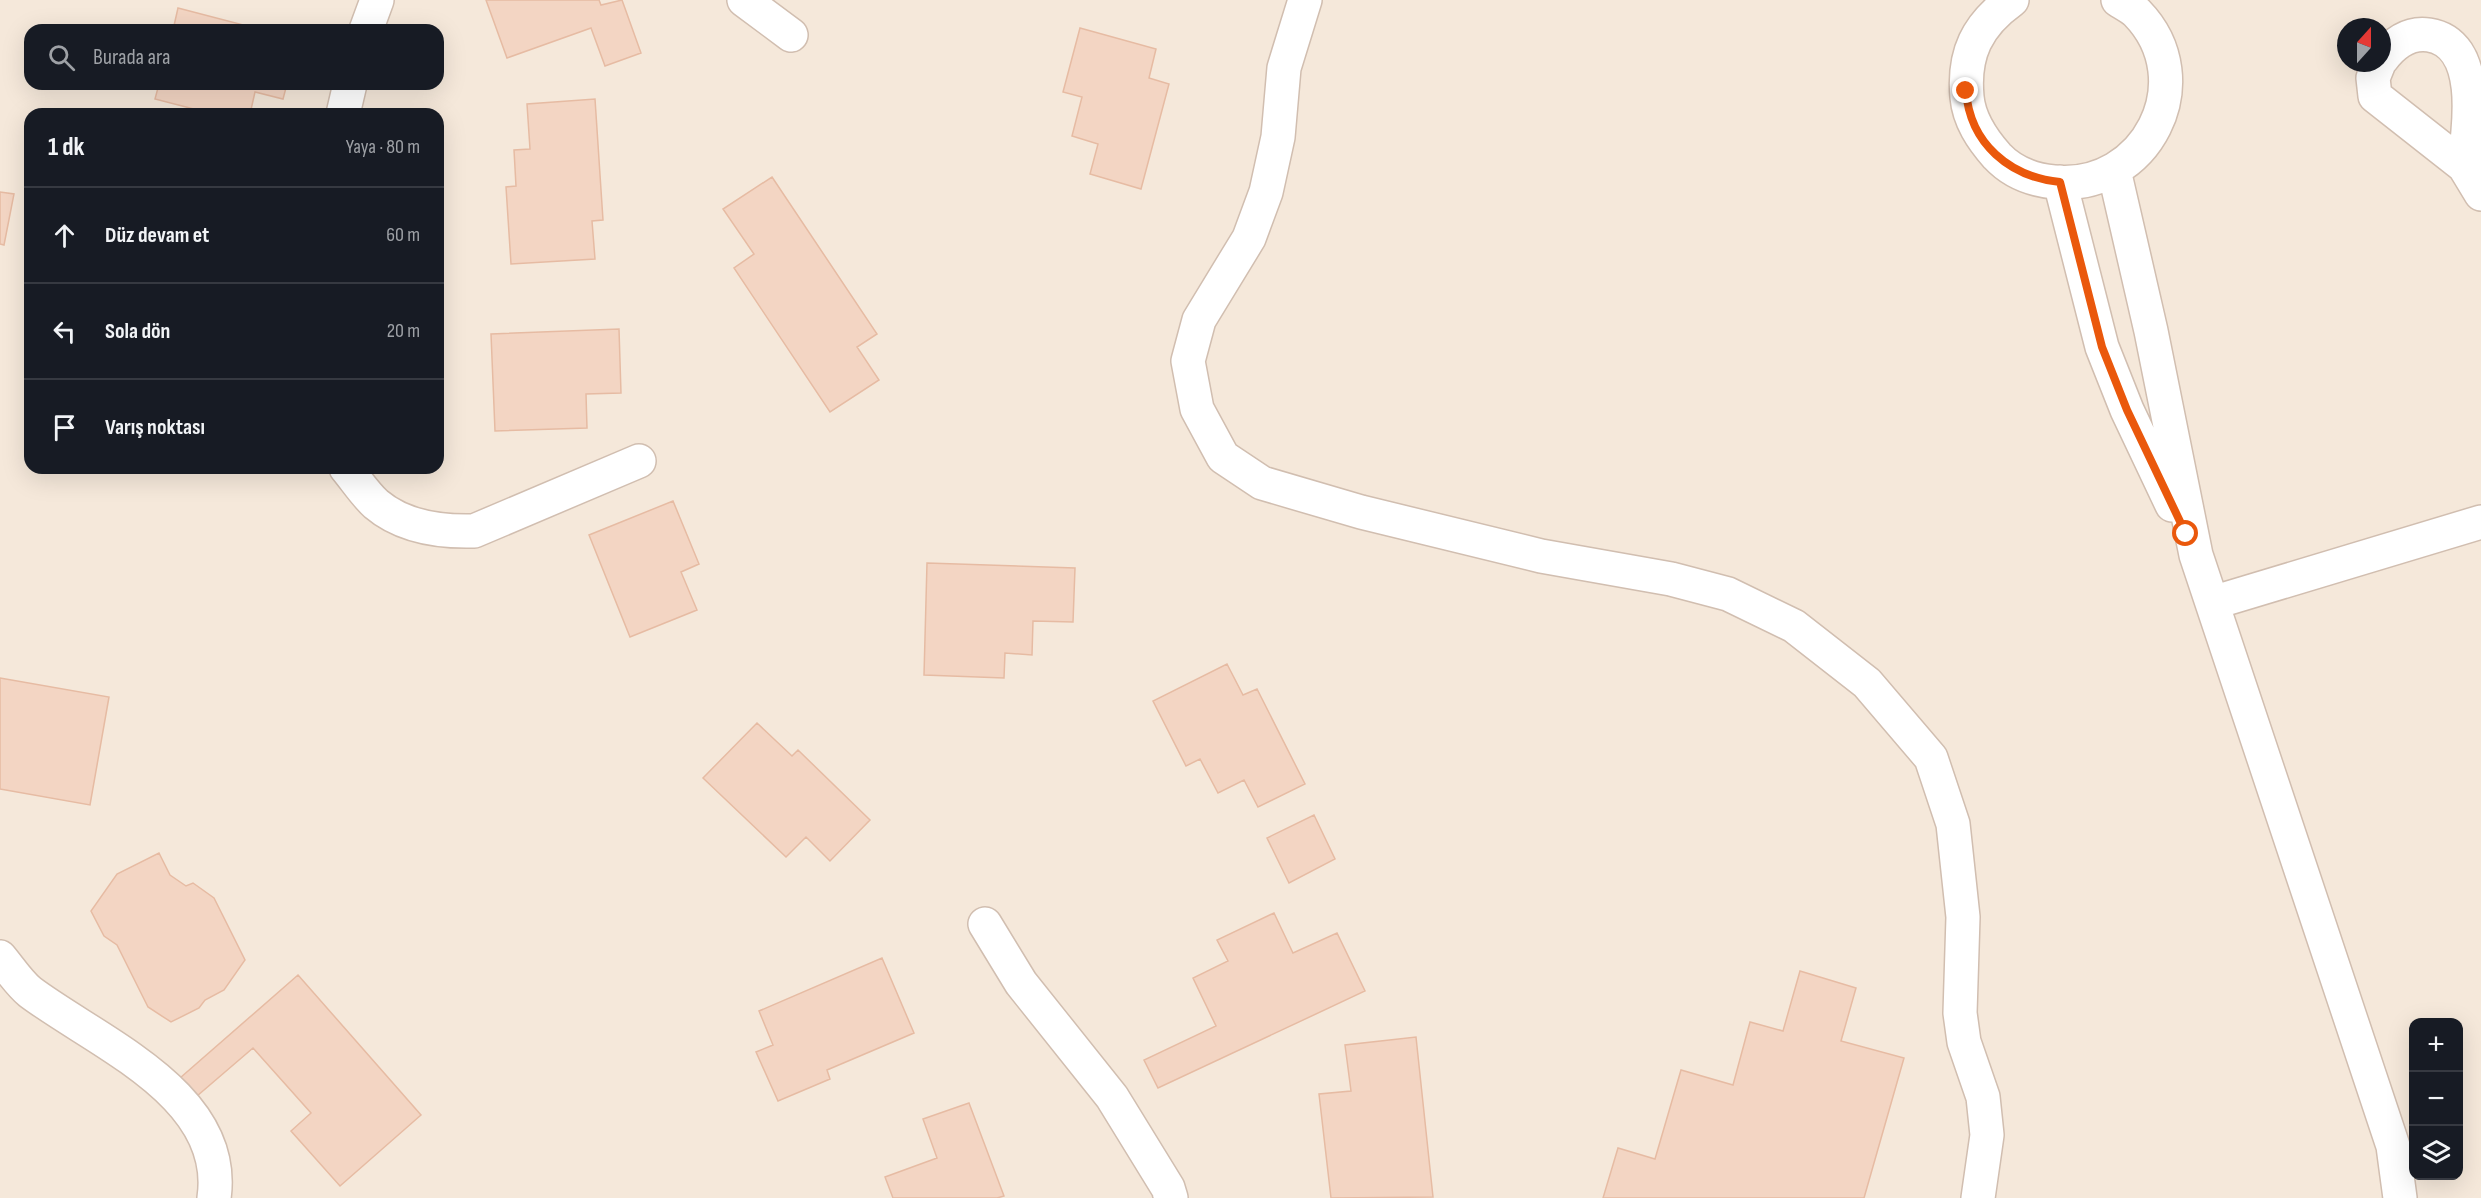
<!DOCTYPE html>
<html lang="tr">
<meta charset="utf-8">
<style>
body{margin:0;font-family:"Sofia Sans Condensed",sans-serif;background:#242831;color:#f1f3f6}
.controls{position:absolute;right:18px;bottom:18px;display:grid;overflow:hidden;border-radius:12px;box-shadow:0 6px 24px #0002}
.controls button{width:54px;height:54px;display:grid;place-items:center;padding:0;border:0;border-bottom:2px solid #363941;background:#171b24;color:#f1f3f6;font:30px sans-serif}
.compass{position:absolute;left:2337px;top:18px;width:54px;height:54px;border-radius:50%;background:#171b24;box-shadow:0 6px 24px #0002;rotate:21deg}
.stop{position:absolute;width:18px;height:18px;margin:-14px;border:4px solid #ea580c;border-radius:50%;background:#fff}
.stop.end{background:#ea580c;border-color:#fff;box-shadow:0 2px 6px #0008}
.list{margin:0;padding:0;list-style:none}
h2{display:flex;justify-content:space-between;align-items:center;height:78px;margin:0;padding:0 24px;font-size:26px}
h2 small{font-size:20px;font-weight:400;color:#9ea1a6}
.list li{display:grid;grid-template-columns:39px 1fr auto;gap:18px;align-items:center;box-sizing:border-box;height:96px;padding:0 24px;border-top:2px solid #363941}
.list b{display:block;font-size:22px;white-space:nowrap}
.list em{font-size:20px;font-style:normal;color:#9ea1a6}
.icon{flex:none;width:33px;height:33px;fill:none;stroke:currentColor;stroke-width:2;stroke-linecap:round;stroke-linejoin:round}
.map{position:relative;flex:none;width:2481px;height:1198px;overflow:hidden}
.search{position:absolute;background:#171b24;box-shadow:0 6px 24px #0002;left:24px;top:24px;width:420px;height:66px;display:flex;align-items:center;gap:15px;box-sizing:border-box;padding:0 21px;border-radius:18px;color:#9ea1a6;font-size:22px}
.panel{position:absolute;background:#171b24;box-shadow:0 6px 24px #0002;left:24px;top:108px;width:420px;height:366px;border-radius:18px}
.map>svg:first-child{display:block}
.residential{fill:#f5e8da;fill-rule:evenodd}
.building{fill:#f3d5c3;stroke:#e6bba3;stroke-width:1.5}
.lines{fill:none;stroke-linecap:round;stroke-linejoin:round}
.minor-casing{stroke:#d1beb0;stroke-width:36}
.minor{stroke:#fff;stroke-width:33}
.route{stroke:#ea580c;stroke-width:8}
</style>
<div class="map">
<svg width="2481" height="1198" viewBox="0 0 2481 1198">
<rect width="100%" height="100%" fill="#fdf6ec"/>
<!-- residential -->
<path class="residential" d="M0,0H2481V1198H0ZM2346,27H2382V63H2346ZM30,30H438V84H30ZM30,114H438V468H30ZM2414,1022H2458V1176H2414Z"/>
<!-- building -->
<path class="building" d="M486,0H599L601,5L622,0L641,53L605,66L591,28L507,58Z
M178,8L255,28V30H173Z
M1080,28L1156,49L1149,78L1169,84L1141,189L1090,174L1098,144L1072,136L1082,97L1063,92Z
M159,84H287L283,99L255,92L250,114H213L155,99Z
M595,99L603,220L592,221L595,259L511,264L506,187L516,186L514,150L530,149L527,104Z
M772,177L877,334L857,347L879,380L830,412L734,268L754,254L723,209Z
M0,192L14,194L4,245L0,244Z
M619,329L621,393L586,394L587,428L495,431L491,334Z
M673,501L699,564L681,572L697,610L630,637L589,535Z
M927,563L1075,568L1073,622L1033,621L1032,655L1005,653L1004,678L924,675Z
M1227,664L1243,695L1257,689L1305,784L1258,807L1244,780L1218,793L1200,759L1186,766L1153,701Z
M0,678L109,697L90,805L0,789Z
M757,723L792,756L798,750L870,820L830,861L806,837L786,857L703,778Z
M1314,815L1335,859L1289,883L1267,838Z
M159,853L170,875L186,886L193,883L214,898L245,960L224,990L205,1000L199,1008L171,1022L148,1007L117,945L104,936L91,911L117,874Z
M1274,913L1293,953L1337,933L1365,991L1158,1088L1144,1060L1216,1026L1193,978L1228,961L1217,940Z
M882,958L914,1033L827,1070L830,1079L778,1101L756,1052L773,1045L759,1011Z
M1800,971L1856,988L1841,1041L1904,1058L1864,1198H1603L1618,1148L1655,1159L1681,1070L1733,1085L1750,1022L1783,1031Z
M298,975L421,1115L340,1186L291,1131L311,1113L253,1048L197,1096L180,1078Z
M1416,1037L1433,1197L1331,1198L1319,1094L1351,1091L1345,1045Z
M969,1103L1004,1196L997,1198H893L885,1177L937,1158L923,1119Z"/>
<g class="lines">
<defs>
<path id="minor" d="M744,0L791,35
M1305,0L1284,68L1278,137L1266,192L1249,238L1199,320L1188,361L1197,409L1223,457L1262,483L1361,512L1541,556L1671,579L1728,594L1794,626L1867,683L1931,758L1953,824L1963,917L1960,1013L1964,1042L1983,1097L1987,1135L1978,1198
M2012,0C1977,25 1963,54 1967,97C1969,120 1982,139 1997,156C2012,172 2033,180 2054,182C2146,191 2203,81 2137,13C2132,8 2124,4 2118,0
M366,30L377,0
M2382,59C2394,43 2409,32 2429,35C2481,43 2470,124 2464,166
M2379,63L2373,78L2375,96L2464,166L2481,194
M343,114L350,84
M2114,170L2151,331L2196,555L2393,1146L2400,1198
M2060,182L2102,347L2127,410L2172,505
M346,468C356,480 365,494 376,504C403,527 440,532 474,531L639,461
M2212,603L2481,522
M985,924L1021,983L1112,1097L1168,1188L1171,1198
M0,957C10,969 19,983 30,992C98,1043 229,1095 214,1198"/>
</defs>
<!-- minor casing -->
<use href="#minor" class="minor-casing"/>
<!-- minor -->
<use href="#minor" class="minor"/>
</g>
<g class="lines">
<!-- route -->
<path class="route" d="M1966,91C1970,144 2010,177 2060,182L2102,347L2127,410L2186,534"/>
</g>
</svg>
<div class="controls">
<button>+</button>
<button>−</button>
<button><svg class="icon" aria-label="layers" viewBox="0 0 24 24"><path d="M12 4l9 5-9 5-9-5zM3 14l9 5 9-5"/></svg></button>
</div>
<svg class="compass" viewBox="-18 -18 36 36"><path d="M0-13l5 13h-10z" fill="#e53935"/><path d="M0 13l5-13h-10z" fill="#9ea1a6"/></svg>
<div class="stop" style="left:2186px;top:534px"></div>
<div class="stop end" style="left:1966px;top:91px"></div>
<div class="search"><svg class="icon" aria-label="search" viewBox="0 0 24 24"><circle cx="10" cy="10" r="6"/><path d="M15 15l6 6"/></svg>Burada ara</div>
<section class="panel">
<h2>1 dk<small>Yaya · 80 m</small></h2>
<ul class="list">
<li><svg class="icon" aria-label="ahead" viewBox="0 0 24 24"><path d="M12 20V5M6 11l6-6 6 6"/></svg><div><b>Düz devam et</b></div><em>60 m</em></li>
<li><svg class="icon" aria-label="left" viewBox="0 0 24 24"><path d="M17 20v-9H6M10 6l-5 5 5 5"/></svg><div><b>Sola dön</b></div><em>20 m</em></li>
<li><svg class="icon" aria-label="arrive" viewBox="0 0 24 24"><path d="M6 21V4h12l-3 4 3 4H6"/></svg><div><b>Varış noktası</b></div></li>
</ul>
</section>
</div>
